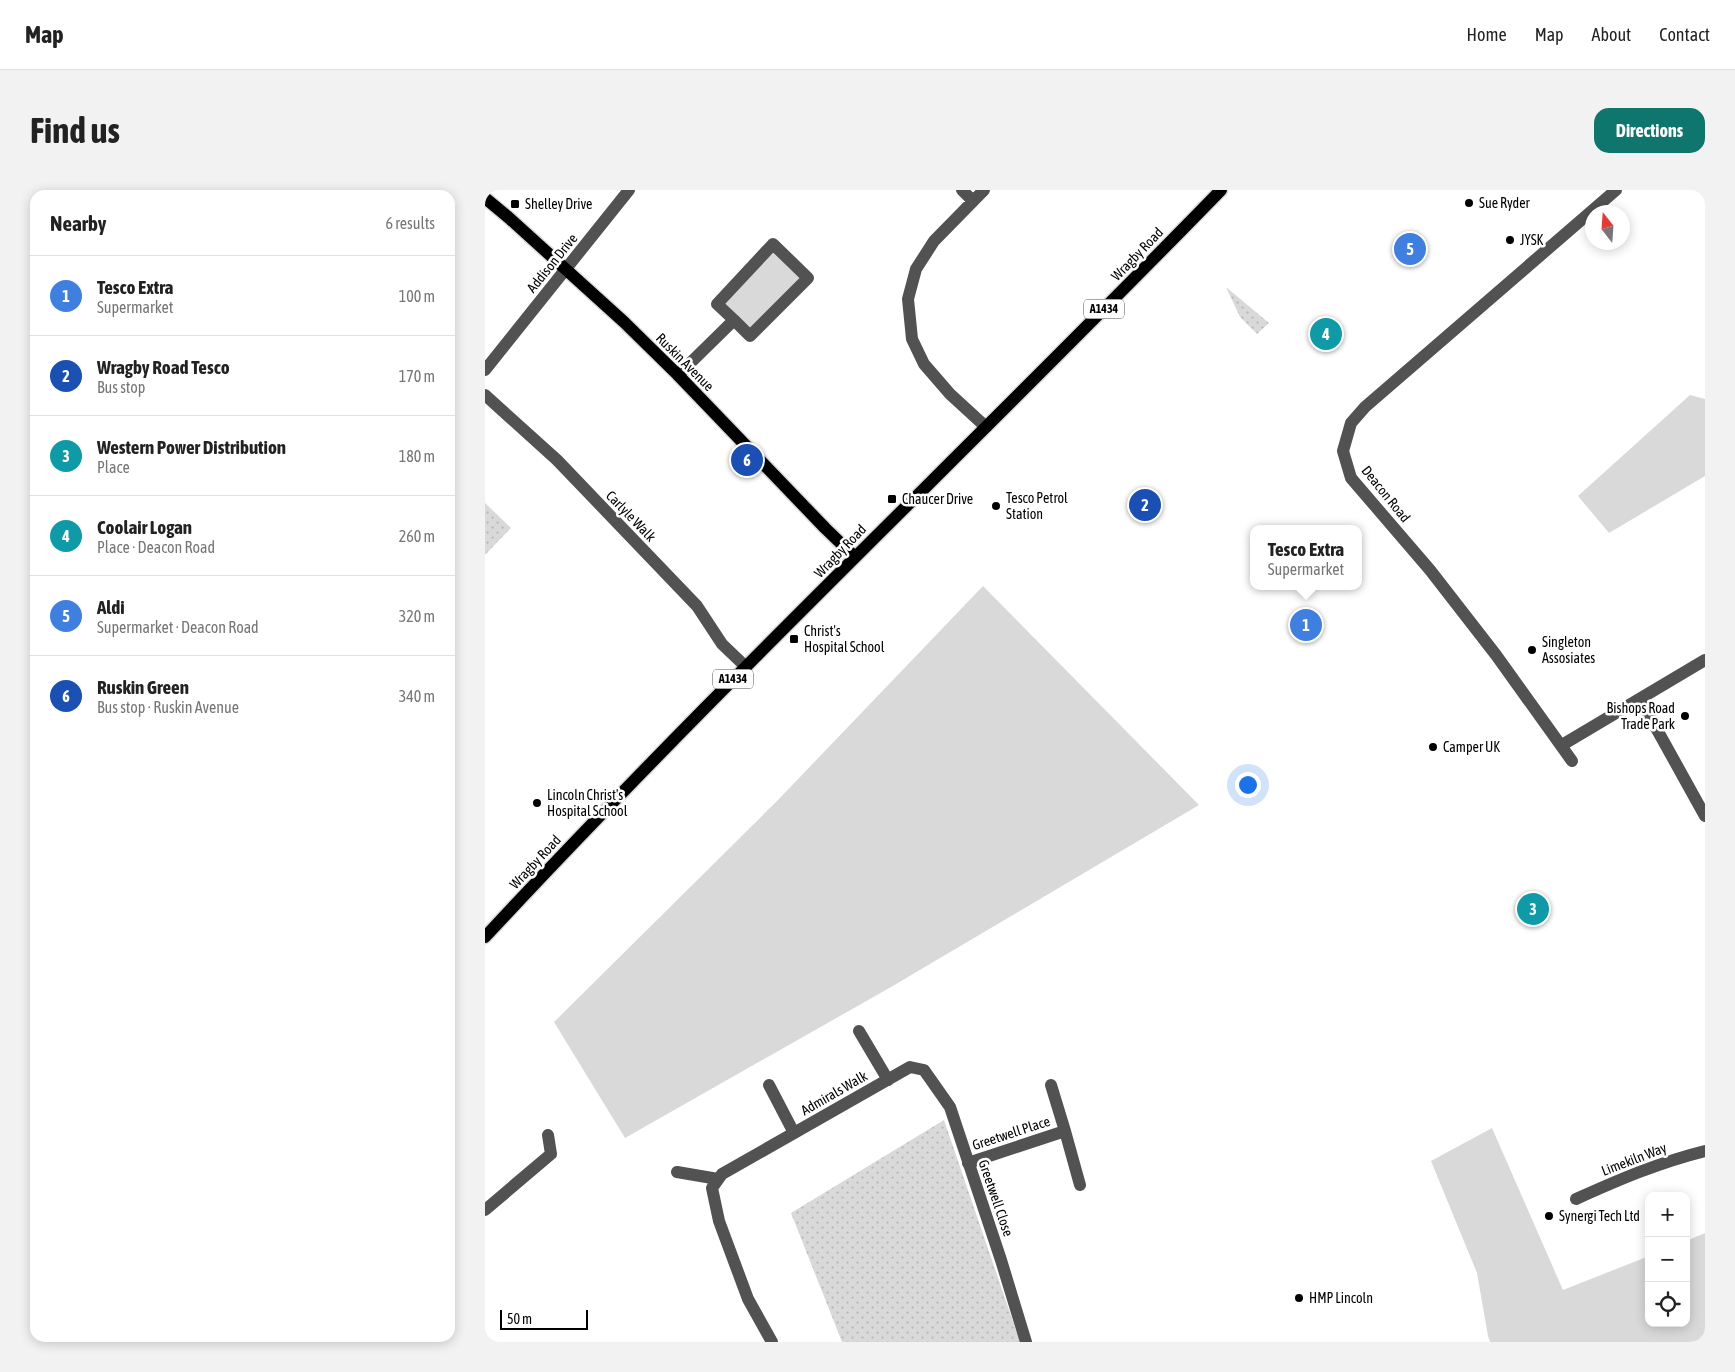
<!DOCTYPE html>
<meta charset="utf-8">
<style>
body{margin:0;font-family:"Asap Condensed",sans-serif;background:#f2f2f2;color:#222}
.controls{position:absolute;right:15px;bottom:15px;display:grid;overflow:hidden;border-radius:10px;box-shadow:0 2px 12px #0003}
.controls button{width:45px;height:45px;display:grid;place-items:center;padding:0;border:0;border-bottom:1px solid #e0e0e0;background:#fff;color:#222;font:25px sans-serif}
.compass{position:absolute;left:1100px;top:15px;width:45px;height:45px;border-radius:50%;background:#fff;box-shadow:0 2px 12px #0003;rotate:343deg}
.scale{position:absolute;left:15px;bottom:12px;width:88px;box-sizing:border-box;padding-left:5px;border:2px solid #000;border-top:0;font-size:14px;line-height:18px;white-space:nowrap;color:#000;-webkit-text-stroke:4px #fff;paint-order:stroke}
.you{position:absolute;left:762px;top:594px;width:18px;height:18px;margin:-12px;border:4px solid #fff;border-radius:50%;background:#1a73e8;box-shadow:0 0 0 8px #1a73e833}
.badge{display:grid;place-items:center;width:32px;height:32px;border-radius:50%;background:#0f766e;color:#fff;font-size:16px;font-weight:700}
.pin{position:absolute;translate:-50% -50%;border:2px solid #fff;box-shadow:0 1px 5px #0006}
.popup{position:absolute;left:765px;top:335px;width:112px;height:65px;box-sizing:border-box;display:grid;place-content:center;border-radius:10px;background:#fff;filter:drop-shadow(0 1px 4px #0005);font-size:16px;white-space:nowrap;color:#767676}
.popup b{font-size:19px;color:#222}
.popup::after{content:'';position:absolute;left:50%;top:100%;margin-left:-10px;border:10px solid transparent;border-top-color:#fff}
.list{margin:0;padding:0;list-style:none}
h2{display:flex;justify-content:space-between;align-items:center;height:65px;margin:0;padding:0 20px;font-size:21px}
h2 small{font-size:16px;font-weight:400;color:#767676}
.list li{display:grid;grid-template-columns:32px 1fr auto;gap:15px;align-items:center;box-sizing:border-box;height:80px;padding:0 20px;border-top:1px solid #e0e0e0}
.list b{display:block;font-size:19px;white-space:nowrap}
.list p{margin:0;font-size:16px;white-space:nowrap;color:#767676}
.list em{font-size:16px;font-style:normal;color:#767676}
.icon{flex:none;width:28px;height:28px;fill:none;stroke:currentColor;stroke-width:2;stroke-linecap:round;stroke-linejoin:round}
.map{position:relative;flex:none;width:1220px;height:1152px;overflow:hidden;border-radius:15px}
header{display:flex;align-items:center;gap:30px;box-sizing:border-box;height:70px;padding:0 25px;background:#fff;border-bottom:1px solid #e0e0e0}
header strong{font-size:24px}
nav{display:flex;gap:28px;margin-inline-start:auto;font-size:18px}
.intro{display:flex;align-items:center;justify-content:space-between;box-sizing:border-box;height:120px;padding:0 30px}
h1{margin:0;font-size:35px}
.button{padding:12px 22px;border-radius:15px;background:#0f766e;color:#fff;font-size:18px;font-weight:700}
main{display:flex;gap:30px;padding:0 30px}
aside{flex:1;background:#fff;border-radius:15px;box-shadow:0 2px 12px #0003}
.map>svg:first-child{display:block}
.green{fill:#d9d9d9}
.park{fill:url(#park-dots)}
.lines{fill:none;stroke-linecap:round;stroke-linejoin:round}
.major-casing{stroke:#dbdbdb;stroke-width:15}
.minor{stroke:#525252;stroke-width:12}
.major{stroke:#000;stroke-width:12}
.poi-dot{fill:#000;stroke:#fff;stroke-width:2}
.labels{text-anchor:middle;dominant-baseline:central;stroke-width:5;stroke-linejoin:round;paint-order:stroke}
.shield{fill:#fff;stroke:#4c4c4c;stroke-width:1}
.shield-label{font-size:12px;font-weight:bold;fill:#000}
.poi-label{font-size:14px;fill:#000;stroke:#fff;text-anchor:start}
.street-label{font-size:14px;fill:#000;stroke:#fff}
</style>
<header>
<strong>Map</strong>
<nav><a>Home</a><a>Map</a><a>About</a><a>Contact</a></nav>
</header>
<div class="intro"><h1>Find us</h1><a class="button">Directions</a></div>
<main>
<aside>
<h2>Nearby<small>6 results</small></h2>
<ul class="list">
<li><span class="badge" style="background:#3f7fe0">1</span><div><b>Tesco Extra</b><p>Supermarket</p></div><em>100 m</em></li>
<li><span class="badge" style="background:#1a4fb4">2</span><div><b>Wragby Road Tesco</b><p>Bus stop</p></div><em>170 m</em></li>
<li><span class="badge" style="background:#0f9aa8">3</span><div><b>Western Power Distribution</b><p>Place</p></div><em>180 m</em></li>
<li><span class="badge" style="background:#0f9aa8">4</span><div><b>Coolair Logan</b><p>Place · Deacon Road</p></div><em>260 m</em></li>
<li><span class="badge" style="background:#3f7fe0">5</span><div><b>Aldi</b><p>Supermarket · Deacon Road</p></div><em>320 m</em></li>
<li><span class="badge" style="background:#1a4fb4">6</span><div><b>Ruskin Green</b><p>Bus stop · Ruskin Avenue</p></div><em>340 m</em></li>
</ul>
</aside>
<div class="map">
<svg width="1220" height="1152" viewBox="0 0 1220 1152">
<defs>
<pattern id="park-dots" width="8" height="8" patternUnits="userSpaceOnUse" patternTransform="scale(1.25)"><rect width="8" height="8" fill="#d9d9d9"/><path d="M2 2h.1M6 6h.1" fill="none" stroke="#b8b8b8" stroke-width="1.8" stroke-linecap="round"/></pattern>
</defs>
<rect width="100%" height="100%" fill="#fff"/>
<!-- green -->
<path class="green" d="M288,54L323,88L265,146L232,114Z
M1205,205L1220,209V286L1124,343L1093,306Z
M498,396L714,615L406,797L140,948L69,832L293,610Z
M1007,938L1078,1100L1164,1066V1133H1201V1051L1220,1043V1152H1005L1003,1146L992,1083L946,971Z"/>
<!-- park -->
<path class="park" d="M741,97L784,133L772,144L755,127Z
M0,313L26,338L0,365Z
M459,930L535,1152H357L306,1023Z"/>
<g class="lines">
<defs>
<path id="major" d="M0,8L23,27L139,132L193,185L340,338L370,367
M0,747C238,491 492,251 736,0"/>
</defs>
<!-- major casing -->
<use href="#major" class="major-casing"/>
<!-- minor -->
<path class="minor" d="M477,0L488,11
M499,0L449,51L431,79L423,109L427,149L439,174L465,204L501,237
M0,180L144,0
M193,185L249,130L265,146L323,88L288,54L232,114L249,130
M0,205L72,270L212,416L237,454L261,477
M1155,509L1220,626
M1077,555L1220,470
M1087,571L1011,465L945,380L866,288L858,261L866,233L880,217L1131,0
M374,841L403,890
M284,895L309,943
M580,941L595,995
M483,973L580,941L566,895
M192,982L233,989
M1091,1009C1133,990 1175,972 1220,961
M0,1020L66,964L63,945
M287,1152L263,1109L234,1031L227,998L237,984L425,877L439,880L465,917L516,1070L541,1152"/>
<!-- major -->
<use href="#major" class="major"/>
</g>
<!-- markers -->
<g class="poi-dot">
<circle cx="984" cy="13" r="5"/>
<rect x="25" y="9" width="10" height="10" rx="2.5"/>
<circle cx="1025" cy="50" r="5"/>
<rect x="402" y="304" width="10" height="10" rx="2.5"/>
<circle cx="511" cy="316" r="5"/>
<rect x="304" y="444" width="10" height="10" rx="2.5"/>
<circle cx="1047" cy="460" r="5"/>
<circle cx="1200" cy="526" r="5"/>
<circle cx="948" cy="557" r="5"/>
<circle cx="52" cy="613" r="5"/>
<circle cx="1064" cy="1026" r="5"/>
<circle cx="814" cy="1108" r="5"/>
</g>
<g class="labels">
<!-- shield labels -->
<g class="shield">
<rect x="599" y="109.5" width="40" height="19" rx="4"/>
<rect x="228" y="479.5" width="40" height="19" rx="4"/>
</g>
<g class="shield-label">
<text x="619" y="119">A1434</text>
<text x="248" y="489">A1434</text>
</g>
<!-- poi labels -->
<g class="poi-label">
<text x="994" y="13">Sue Ryder</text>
<text x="40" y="14">Shelley Drive</text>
<text x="1035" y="50">JYSK</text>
<text x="521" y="308">Tesco Petrol<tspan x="521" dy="16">Station</tspan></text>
<text x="417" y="309">Chaucer Drive</text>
<text x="319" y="441">Christ's<tspan x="319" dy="16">Hospital School</tspan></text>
<text x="1057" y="452">Singleton<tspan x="1057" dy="16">Assosiates</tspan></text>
<text x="1190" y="518" text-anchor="end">Bishops Road<tspan x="1190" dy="16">Trade Park</tspan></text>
<text x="958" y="557">Camper UK</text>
<text x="62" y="605">Lincoln Christ's<tspan x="62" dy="16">Hospital School</tspan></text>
<text x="1074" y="1026">Synergi Tech Ltd</text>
<text x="824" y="1108">HMP Lincoln</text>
</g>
<!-- street labels -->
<g class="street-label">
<text transform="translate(652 64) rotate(-46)">Wragby Road</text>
<text transform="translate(67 73) rotate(-51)">Addison Drive</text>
<text transform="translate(200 172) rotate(45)">Ruskin Avenue</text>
<text transform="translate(901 304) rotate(51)">Deacon Road</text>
<text transform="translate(146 326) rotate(46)">Carlyle Walk</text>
<text transform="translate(355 361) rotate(-46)">Wragby Road</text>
<text transform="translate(50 672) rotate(-47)">Wragby Road</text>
<text transform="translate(349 903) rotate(-30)">Admirals Walk</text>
<text transform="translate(526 943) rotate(-18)">Greetwell Place</text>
<text transform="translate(1149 969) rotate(-21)">Limekiln Way</text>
<text transform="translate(511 1008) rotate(71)">Greetwell Close</text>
</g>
</g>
</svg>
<div class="controls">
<button>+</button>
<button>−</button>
<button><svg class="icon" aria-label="locate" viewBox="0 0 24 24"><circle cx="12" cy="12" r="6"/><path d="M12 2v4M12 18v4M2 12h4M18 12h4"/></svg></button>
</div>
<svg class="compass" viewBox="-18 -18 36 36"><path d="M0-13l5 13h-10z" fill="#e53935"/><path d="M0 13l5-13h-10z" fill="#767676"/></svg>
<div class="scale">50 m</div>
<div class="you"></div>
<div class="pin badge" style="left:821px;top:435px;background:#3f7fe0">1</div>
<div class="popup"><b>Tesco Extra</b>Supermarket</div>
<div class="pin badge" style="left:660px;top:315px;background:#1a4fb4">2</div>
<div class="pin badge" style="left:1048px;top:719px;background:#0f9aa8">3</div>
<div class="pin badge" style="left:841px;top:144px;background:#0f9aa8">4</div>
<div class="pin badge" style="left:925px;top:59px;background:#3f7fe0">5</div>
<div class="pin badge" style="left:262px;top:270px;background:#1a4fb4">6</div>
</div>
</main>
